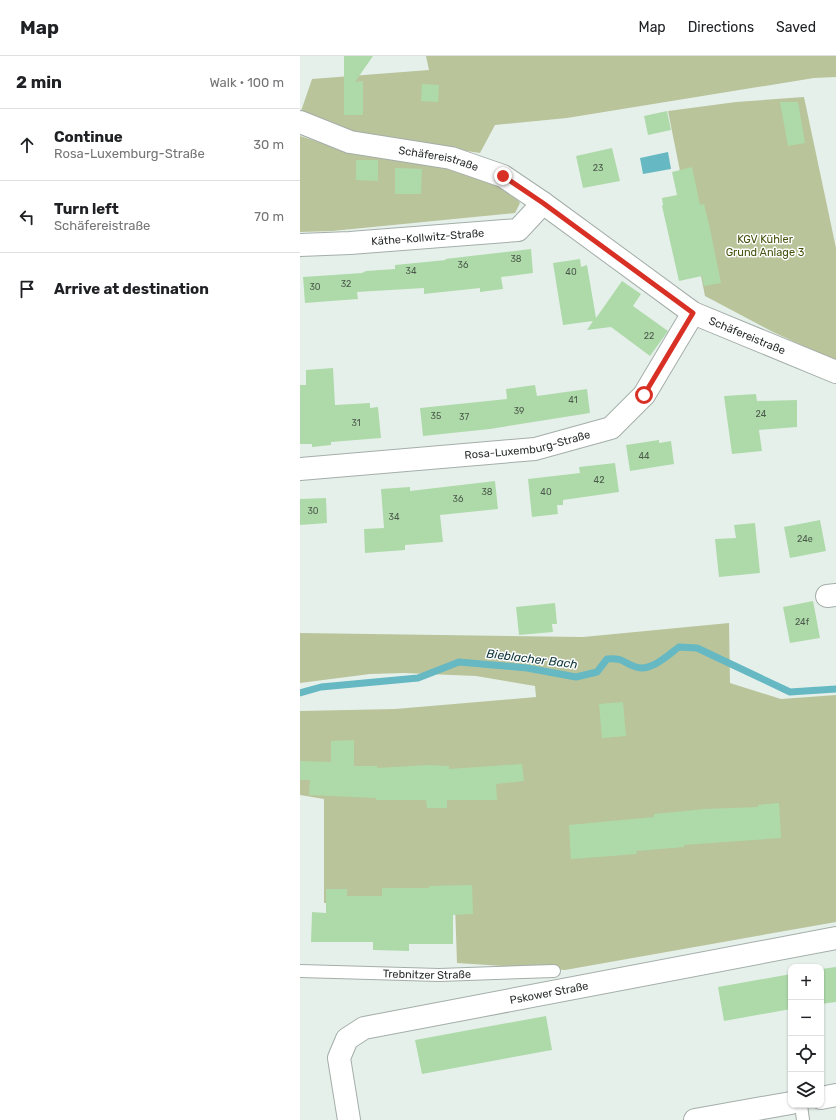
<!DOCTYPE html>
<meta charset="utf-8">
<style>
body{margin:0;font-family:Rubik,sans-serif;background:#f2f2f2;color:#202124}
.controls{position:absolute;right:12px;bottom:12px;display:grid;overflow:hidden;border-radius:8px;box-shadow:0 1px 3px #0004}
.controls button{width:36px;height:36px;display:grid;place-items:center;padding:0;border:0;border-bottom:1px solid #e0e0e0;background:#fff;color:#202124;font:20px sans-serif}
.stop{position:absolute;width:12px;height:12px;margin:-9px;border:3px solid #d93025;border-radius:50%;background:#fff}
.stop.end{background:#d93025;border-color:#fff;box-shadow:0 1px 4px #0008}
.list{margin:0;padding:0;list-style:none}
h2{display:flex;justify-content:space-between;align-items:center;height:52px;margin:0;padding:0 16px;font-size:17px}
h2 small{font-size:13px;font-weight:400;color:#757577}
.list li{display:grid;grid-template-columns:26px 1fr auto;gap:12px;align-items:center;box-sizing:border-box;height:72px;padding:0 16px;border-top:1px solid #e0e0e0}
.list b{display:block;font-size:15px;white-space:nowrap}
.list p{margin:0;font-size:13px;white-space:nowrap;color:#757577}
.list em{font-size:13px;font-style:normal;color:#757577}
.icon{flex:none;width:22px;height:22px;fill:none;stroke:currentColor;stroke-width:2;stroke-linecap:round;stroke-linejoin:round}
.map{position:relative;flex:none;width:536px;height:1064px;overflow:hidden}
header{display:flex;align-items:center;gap:24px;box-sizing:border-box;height:56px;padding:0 20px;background:#fff;border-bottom:1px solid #e0e0e0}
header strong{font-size:19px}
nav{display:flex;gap:22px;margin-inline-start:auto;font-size:14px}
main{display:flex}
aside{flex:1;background:#fff}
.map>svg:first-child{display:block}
.green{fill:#b9c49b}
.water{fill:#66b8c2}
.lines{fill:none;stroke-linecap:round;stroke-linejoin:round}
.stream{stroke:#66b8c2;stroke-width:7}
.building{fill:#aedaa9}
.service-casing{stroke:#a4aea9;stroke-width:14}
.minor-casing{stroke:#a4aea9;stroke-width:24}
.service{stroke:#fff;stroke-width:12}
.minor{stroke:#fff;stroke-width:22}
.route{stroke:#d93025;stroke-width:5}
.labels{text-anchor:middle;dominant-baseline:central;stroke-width:3;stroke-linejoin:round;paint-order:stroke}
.number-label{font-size:9px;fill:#4c5a4c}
.street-label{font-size:11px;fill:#2b2f2d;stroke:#fff}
.park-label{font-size:11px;fill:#45520f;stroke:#fff}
.water-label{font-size:12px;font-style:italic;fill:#0f383c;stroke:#fff}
</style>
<header>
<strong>Map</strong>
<nav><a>Map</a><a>Directions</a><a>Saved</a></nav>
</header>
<main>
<aside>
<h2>2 min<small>Walk · 100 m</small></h2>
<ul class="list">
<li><svg class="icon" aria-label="ahead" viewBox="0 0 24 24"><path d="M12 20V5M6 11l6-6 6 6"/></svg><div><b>Continue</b><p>Rosa-Luxemburg-Straße</p></div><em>30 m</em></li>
<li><svg class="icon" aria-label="left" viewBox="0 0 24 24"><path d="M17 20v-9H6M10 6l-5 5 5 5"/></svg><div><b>Turn left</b><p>Schäfereistraße</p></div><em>70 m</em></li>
<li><svg class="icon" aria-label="arrive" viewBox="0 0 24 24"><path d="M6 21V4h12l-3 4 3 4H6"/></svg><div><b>Arrive at destination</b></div></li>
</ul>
</aside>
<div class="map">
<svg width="536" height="1064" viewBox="0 0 536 1064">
<rect width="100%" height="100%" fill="#e6f0eb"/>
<!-- green -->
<path class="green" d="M126,0H536V21L514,22L267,62L195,69L180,97L54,78L0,58L12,23L129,14Z
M504,41L536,192V305L473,276L405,240L368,55L436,46Z
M0,80L31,90L137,110L180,122L210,134L220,147L215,157L32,175L0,176Z
M429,567L430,627L481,643L536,639V866L265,914L157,907L155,848L24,847V743L0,739V655L95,653L236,641L235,630L176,620L104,617L70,618L0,627V577L283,581Z"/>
<!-- water -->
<path class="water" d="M368,96L371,113L343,118L340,102Z"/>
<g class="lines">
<!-- stream -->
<path class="stream" d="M0,637L21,631L118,622L159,606L227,612L276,621L297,616L307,603C325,602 321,606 336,611C351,616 368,599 379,591L397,592L490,636L536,633"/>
</g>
<!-- building -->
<path class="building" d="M44,0H73L55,26L63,25V59H44Z
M122,28L139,29L138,46L121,45Z
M480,46H498L505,87L488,90Z
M367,55L371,74L348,79L344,60Z
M312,92L320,125L283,132L276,100Z
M56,104H78V125L56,124Z
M392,111L400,149L404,148L410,173L421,227L404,230L402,220L379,225L362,150L363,149L362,142L377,139L372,116Z
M95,112L122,113L121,138H95Z
M231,193L233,217L201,221L203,233L180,236V232L124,238V232L57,236L58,243L5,247L3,221L62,217L66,215L95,213V209L146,204L145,203Z
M280,203L281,211L287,209L296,262L322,225L341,238L333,250L368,275L350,300L311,271L287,274L293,265L263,269L253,207Z
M33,312L35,349L70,347V352L78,351L81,382L31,386V389L12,391V388H0V329H6V314Z
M235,329L237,340L287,333L290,357L190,373L123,380L120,352L207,343L206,333Z
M456,338L457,345L497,344V371L459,374L462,395L432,398L424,340Z
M359,384V387L371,385L374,408L330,415L326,389Z
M315,407L319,436L263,444V449H257L258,458L232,461L228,423L280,417L279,411Z
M195,425L198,453L140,459L143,486L105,489V494L65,497L64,473L84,472L81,433L110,431V435Z
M26,442L27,467L0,469V443Z
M520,464L526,495L490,502L484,471Z
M455,467L460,517L419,521L415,483L436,482L434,469Z
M513,545L520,582L490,587L483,551Z
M255,547L257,568H252L253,576L219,579L216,551Z
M323,646L326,680L302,682L299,648Z
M54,684V710H77V712L128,709L149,710V713L222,708L224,725L196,728L197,744H147V752H127L126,744H76V742L9,739L10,724H0V705L31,706V685Z
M479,747L481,782L384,789V791L336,795L337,798L271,803L269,769L354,761V758L405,753L458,751V749Z
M172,829L173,858L153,859V888H109V895L73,894V886H11L12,856L26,857V833H47V840H82V832H129V830Z
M536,911V946L521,948V913Z
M491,918V953L424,965L418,931Z
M246,960L252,994L122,1018L115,984Z"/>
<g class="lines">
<defs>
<g id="service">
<path id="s1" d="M0,915L139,919L254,915"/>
<path d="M501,1049L503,1064"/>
</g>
<g id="minor">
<path id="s2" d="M0,66L50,86L151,102L203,120L243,147L393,257L536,316"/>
<path id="s3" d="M0,189L50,187L218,174L243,147"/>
<path id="s4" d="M0,413L235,393L311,372L344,339L393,257"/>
<path d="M527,540L536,539"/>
<path d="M521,1042L536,1039"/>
<path id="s5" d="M49,1064L39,1002L47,983L64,972L536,882"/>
<path d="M395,1064L491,1047"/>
</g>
</defs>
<!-- service casing -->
<use href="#service" class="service-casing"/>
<!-- minor casing -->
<use href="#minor" class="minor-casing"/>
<!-- service -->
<use href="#service" class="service"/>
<!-- minor -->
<use href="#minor" class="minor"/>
</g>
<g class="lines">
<!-- route -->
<path class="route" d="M203,120L243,147L393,257L344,339"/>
</g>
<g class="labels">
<!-- number labels -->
<g class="number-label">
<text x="298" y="112">23</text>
<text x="216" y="203">38</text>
<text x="163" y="209">36</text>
<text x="111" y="215">34</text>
<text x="271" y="216">40</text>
<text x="46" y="228">32</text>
<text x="15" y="231">30</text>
<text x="349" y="280">22</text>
<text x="273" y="344">41</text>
<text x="219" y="355">39</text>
<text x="461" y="358">24</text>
<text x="136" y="360">35</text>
<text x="164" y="361">37</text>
<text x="56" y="367">31</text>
<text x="344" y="400">44</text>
<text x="299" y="424">42</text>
<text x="187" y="436">38</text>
<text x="246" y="436">40</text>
<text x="158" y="443">36</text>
<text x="13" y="455">30</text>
<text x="94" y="461">34</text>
<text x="505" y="483">24e</text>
<text x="502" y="566">24f</text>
</g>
<!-- street labels -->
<g class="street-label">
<text stroke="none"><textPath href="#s2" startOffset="144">Schäfereistraße</textPath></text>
<text stroke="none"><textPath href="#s3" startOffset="128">Käthe-Kollwitz-Straße</textPath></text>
<text stroke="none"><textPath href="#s2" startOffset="504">Schäfereistraße</textPath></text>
<text stroke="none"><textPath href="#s4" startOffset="229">Rosa-Luxemburg-Straße</textPath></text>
<text stroke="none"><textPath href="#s1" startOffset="127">Trebnitzer Straße</textPath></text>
<text stroke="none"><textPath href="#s5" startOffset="292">Pskower Straße</textPath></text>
</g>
<!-- park labels -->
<g class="park-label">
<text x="465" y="183">KGV Kühler<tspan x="465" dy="13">Grund Anlage 3</tspan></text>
</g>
<!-- water labels -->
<g class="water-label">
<text transform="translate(232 603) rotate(7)">Bieblacher Bach</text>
</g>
</g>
</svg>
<div class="controls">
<button>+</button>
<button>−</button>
<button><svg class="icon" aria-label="locate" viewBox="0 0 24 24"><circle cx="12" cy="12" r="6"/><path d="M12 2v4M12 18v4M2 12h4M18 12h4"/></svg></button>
<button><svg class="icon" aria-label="layers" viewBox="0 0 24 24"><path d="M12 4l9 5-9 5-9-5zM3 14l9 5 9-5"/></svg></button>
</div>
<div class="stop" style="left:344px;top:339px"></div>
<div class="stop end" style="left:203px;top:120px"></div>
</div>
</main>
